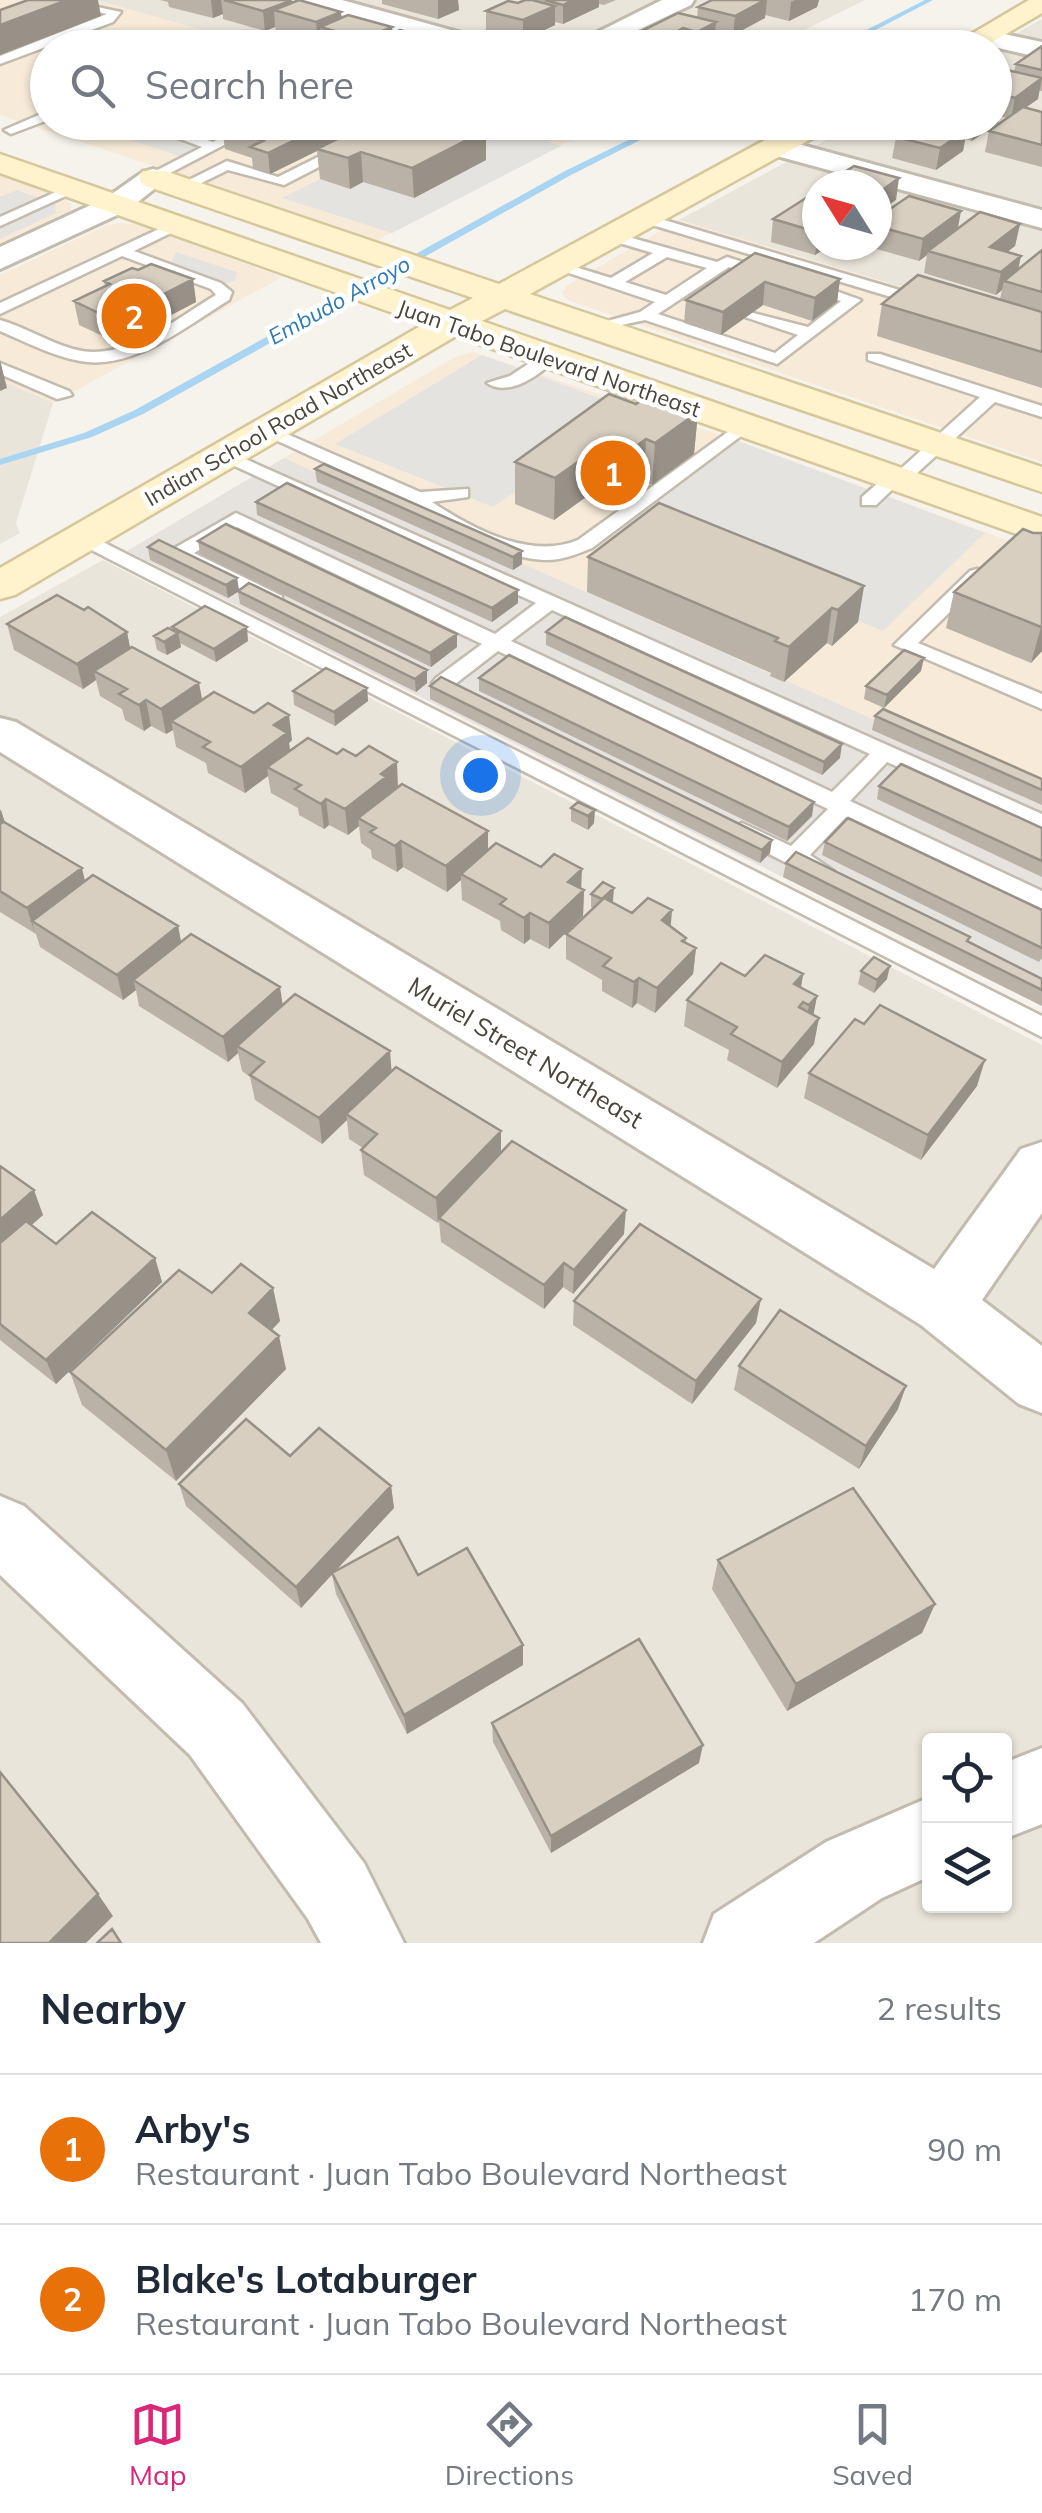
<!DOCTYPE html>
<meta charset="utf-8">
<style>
body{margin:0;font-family:Mulish,sans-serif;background:#f6f6f7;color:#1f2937}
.controls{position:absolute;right:30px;bottom:30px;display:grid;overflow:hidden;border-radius:10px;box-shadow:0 2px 8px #0004}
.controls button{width:90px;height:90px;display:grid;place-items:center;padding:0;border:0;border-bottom:2px solid #e0e1e3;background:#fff;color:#1f2937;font:50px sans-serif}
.compass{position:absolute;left:802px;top:170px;width:90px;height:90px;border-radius:50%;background:#fff;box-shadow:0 2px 8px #0004;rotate:307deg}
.you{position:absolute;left:480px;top:775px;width:35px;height:35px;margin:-25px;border:8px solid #fff;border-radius:50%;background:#1a73e8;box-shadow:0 0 0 15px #1a73e833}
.badge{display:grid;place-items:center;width:65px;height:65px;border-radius:50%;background:#db2777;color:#fff;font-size:32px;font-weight:700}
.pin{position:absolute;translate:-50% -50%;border:5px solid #fff;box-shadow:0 2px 10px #0006}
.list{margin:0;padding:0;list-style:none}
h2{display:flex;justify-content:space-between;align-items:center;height:130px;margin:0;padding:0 40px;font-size:42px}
h2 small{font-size:32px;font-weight:400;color:#747a83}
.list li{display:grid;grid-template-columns:65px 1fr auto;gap:30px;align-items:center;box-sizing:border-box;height:150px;padding:0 40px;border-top:2px solid #e0e1e3}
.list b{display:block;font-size:38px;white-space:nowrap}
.list p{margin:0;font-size:32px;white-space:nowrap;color:#747a83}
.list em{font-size:32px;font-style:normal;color:#747a83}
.icon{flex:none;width:55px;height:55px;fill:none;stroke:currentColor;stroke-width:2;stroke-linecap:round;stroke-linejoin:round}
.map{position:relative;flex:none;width:1042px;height:1943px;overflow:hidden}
.search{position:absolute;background:#fff;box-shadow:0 2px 8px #0004;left:30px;right:30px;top:30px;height:110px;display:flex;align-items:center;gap:25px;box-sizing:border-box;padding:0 35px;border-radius:55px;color:#747a83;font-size:38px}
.sheet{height:430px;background:#fff}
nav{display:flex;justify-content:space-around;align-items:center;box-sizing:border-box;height:140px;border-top:2px solid #e0e1e3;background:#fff;font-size:28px;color:#747a83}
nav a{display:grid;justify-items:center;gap:5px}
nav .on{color:#db2777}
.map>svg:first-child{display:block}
.residential{fill:#eae5da;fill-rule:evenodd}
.commercial{fill:#f7ead8}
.industrial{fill:#e6e2dd}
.parking{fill:#e5e3e0}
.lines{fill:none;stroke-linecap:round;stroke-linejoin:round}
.stream{fill:#a9d4f2;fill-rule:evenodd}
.lane-casing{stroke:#c2bbae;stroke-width:5}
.street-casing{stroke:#c2bbae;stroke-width:6}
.secondary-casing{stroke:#d6c79b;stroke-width:5}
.lane{fill:#fff;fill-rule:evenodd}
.street{fill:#fff;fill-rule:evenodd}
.secondary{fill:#fff3cd;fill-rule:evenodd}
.wall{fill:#bab2a6}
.shaded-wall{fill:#979187}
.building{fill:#d8cfc1;stroke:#979187;stroke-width:2.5}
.labels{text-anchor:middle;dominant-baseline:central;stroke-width:9;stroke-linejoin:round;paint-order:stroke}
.far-water-label{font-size:22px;font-style:italic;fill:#2e7ab2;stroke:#fff}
.far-street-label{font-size:22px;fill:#4b4439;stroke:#fff}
.street-label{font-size:25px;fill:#4b4439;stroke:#fff}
</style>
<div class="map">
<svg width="1042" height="1943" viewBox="0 0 1042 1943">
<rect width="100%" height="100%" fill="#f6f3ec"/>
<!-- residential -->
<path class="residential" d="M96,0H865L768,48L261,47Z
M1042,19V329L679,220L858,123L994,122L993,47ZM817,185H877V245H817Z
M0,380L53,403L16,523L20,533L0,544Z
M103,560L1042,1045V1943H0V617ZM930,1740H1004V1906H930Z"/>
<!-- commercial -->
<path class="commercial" d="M0,0H96L261,47L48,48V122H522L576,138L377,240L0,115Z
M0,175L65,198L72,204L70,212L0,244Z
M679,220L1042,329V462L567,300L562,293L566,286Z
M119,223L137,224L282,277L53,403L0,380V275L105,226Z
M474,352L738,441L1042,553V794L284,458L457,356Z"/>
<!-- industrial -->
<path class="industrial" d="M284,458L1042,794V1006L127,551Z"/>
<!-- parking -->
<path class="parking" d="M78,123H212L252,135L195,161Z
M433,123H504L555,138L549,142L561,146L392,233L282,198L320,179L350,189L363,182L414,198Z
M17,190L55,204L56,213L0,239V197Z
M176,252L237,272L235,281L224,284L170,265Z
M482,355L629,409V415L493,507L335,444Z
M738,441L985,533L883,631L626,526Z"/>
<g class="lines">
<!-- stream -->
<path class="stream" d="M925,0H933L841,48H831Z
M665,122H676L571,175L143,414L92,437L0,465V459L84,433L135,410L565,171Z"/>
<defs>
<path id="lane" d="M64,0L121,12L113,22L0,64V56L107,14L64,4Z
M188,38L211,45L213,48H168Z
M48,111V120L11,134L4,130Z
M134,122H155L213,142L251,122H268L153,182L148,181V175L202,147Z
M379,122L400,125L284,185L228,170L187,190L175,187L227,161L278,177L382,125Z
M69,186L81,189L0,226V217Z
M644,214L933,300L935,303L921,306L639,221L637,218Z
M176,221L183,225L181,228L134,251L221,283L232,292L229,300C186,326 133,371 80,361C52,356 26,342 0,331V320C25,327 48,342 73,349C123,364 175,319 216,295L211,289L122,256L0,314V303Z
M611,232L717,262L727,257L771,271V277L766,279L729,267L658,314L775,353L798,335L745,317V311L808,327L841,301L800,288L797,285L805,280L861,300L777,364L645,320L593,331V325L640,312L655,302L548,266L556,261L611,278L653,253L606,239V233ZM667,257L707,268L666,295L625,282Z
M543,354L557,358C541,374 509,398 487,383L510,376Z
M868,354H880L1042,406V417L995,402L904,485L896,486L876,505H862V497L887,475L895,474L980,397L868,360Z
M0,363L69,391L72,395L57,399L0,374Z
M743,421L752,426L749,430L592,548C577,554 563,560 547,560C510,560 437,528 411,502L256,431L271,427L420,492L468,489V497L432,502C473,529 530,560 578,540Z
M225,450L1042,814V831L887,762L850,801L1042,891V909L846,817L810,855L834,871L830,877H814L734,836L730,831L742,823L791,846L828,809L498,651L450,688H436L432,683L436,678L482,644L237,527L194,553L282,596V604H268L173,557V549L236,513L495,634L536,603L219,459L216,455ZM552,610L870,754L832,792L511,641Z
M83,532L1042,1016V1037L76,542L73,538Z
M977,569L984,571V579L918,643L1042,694V709L894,645L970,571Z"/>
<path id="street" d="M302,0H342L498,43L501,48H458L305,5Z
M662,0H694L691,5L600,48H566Z
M981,29L1042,42V58L972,42L968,37Z
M776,138L1042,210V228L766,153L762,147L766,141Z
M153,169L163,172L168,178L128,210L0,269V247L106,198L143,172Z
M0,718L16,722L934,1269L1021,1149L1042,1142V1213L982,1300L1042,1346V1413L1019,1404L921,1325L0,752Z
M0,1496L24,1506L242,1703L364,1863L404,1943H321L308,1919L190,1755L0,1575Z
M1042,1748V1824L1004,1839V1763Z
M930,1797V1876L882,1898L814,1943H703L714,1914L826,1842Z"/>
<path id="secondary" d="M1029,0H1042V13L982,48H948Z
M798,122H835L831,128L530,294L1042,467V492L505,309L482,321L1042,517V543L456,336L15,595L0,599V568L424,324L0,173V154L450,310L473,298L143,185L139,178L143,171H165L499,284Z"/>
</defs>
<!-- lane casing -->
<use href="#lane" class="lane-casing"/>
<!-- street casing -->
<use href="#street" class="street-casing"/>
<!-- secondary casing -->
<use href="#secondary" class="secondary-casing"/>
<!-- lane -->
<use href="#lane" class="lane"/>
<!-- street -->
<use href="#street" class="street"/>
<!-- secondary -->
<use href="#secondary" class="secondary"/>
</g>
<!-- wall -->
<path class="wall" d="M160,0H288L290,4L341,18L392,27V33L447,47L469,48H326L322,46V40L318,42L276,30L275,27L265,31L223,19V14L213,18L169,7L168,2Z
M382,0H458L459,10L438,19L382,4Z
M525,0H616L604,5L599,4V7L563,24L555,22V25L523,40L486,30V11Z
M712,0H819L817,7L789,21L765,15V18L733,35L715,31L714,42L704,48H626V39L697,18L698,7Z
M1042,46V91H1039L1038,99L1025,108L1042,112V167L985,152L989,131L1008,118L999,116L998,123L972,141L965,139L963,151L936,170L892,158L896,137L918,122H994V78L1014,71L1016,64Z
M225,122H341L342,137L486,160L414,198L363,182L350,189L320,179L317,151L270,174L253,169L252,158L225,149L222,128L231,124Z
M817,201V245H830L815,255L771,242L773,219Z
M877,218L958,228L1020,224L1015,246L1007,252L1021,256L1018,270L1042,250V388L877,336L882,304L1000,299L1002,290L996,295L924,273L927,255L919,261L866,246L877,245Z
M755,253L840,279L837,302L812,321L763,305L721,335L684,323L686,300Z
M138,270L193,279L196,302L118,343L79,325L74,301L105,286L104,281Z
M656,401L698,412L694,454L652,485L644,481L609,507L586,497L554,520L515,504V462L636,404Z
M315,469L522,551V564L513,570L317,482Z
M256,502L518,590V603L492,622L257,515Z
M1033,533H1042V651L1031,663L946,628L954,592Z
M198,541L457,634V647L431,667L200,554Z
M148,547L237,578L239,590L427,683L416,692L240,604L238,592L228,598L150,560Z
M588,557L864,586L858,622L832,646L827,643L784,682L770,676L771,673L587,592Z
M7,624L127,632L130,648L202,700L292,740L289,743L290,751L398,786L488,831V850L584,890L583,916L549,949L530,939L524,944L501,930L500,921L462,900L461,880L447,892L403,867L397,872L372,858L371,850L361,843L359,826L348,835L329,825L324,829L299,815L298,808L271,793L268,776L245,793L208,773L206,763L176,747L173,730L166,734L151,726L144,731L125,720L122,709L100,696L96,680L83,689L14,650Z
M172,627L248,641L216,662L180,643L181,647L167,655L157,650L154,636L173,630Z
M546,632L840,758L822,775L546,645Z
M921,671L884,708L864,699L866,686Z
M479,678L812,816L787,841L479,691Z
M430,686L770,853L760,863L430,699Z
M367,688L368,701L335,726L294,705L293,691Z
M875,716L1042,779V805L872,730Z
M879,786L1042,828V877L877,799Z
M578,802L594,823L588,830L571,821V808Z
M0,809L5,822L85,882L178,926L181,942L282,1006L392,1071L501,1152L624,1234L573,1294L563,1287L544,1309L441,1242L439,1221L438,1223L364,1175L361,1150L363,1148L349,1139L347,1120L322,1144L255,1100L250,1077L242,1071L238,1053L228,1062L139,1006L136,990L123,1000L40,947L36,934L0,912Z
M825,842L1042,910V958L1039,962L822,855Z
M786,863L969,941L1042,979V1006L783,877Z
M614,888L611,902L632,913L671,927L685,943L696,948L693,974L655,1013L637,1003L632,1008L602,991V980L566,959V934L593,908L591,907V894Z
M861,971L887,979L874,993L858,984Z
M803,974L801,988L817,996L813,1015L814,1044L777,1088L727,1060L729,1050L684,1026L687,1000L745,976Z
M809,1073L977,1086L921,1160L804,1098Z
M0,1166L43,1215L31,1225L56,1244L155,1258L162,1282L56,1384L0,1340Z
M273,1288L280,1321L272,1330L286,1369L176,1481L82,1405L70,1372L212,1293Z
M574,1301L756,1323L692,1404L573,1325Z
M739,1366L898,1409L859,1469L734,1390Z
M290,1456L391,1486L394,1508L334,1572L418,1575L523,1665L407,1734L336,1594L332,1574L301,1608L186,1506L179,1484Z
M718,1560L935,1604L922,1633L787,1711L712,1589Z
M492,1723L699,1763L551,1853L493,1742Z"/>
<!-- shaded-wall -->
<path class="shaded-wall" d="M67,0H98L101,16L0,55V25Z
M211,0H221L223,14L213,18Z
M438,0H458L459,10L438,19Z
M573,0H599V7L563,24V5Z
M765,0H767L765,18L733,35L735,16Z
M795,0H819L817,7L789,21L791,2Z
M290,1L291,15L274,10L275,27L265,31L263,11Z
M555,6V25L523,40V20Z
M341,12L342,31L320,27L322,40L318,42L316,22Z
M716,22L714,42L704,48H696L697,32Z
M392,27L393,47L370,43V48H365L364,39Z
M683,28L682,40L688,37L687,48H668L673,34Z
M1042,78L1038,99L1011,118L1015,98Z
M1002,102L998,123L972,141L976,122H994V107Z
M331,122H341L342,139L317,149V151L270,174L268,153Z
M486,130V160L414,198L412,168Z
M967,130L963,151L936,170L940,148Z
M361,152L363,182L350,189L348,158Z
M899,178L896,200L877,213V194Z
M961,211L957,233L928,251L927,255L919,261L923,239Z
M1020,224L1015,246L985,269L990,247Z
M817,242V245H830L815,255Z
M1021,256L1016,279L1004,281L1002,290L996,295L1001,272Z
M193,279L196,302L118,343L113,320Z
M840,279L837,302L812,321L815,298Z
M765,282L763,305L721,335L723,312Z
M0,360L7,388L0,391Z
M698,412L694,454L652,485L655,443Z
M646,439L644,481L609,507L610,465Z
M588,455L586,497L554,520L555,478Z
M522,551V564L513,570V557Z
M237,578L239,591L228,598L226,585Z
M864,586L858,622L832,646L838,610Z
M518,590V603L492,622V608Z
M832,608L827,643L784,682L789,647Z
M1042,626V651L1031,663L1041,627Z
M247,627L248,641L216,662L214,649Z
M127,632L132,658L94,671L96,680L83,689L77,664Z
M178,633L181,647L167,655L164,642Z
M457,634V647L431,667L430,653Z
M924,658L921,671L884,708L887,695Z
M427,670V683L416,692L415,679Z
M199,683L204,709L171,721L173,730L166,734L161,709Z
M367,688L368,701L335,726L334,712Z
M146,700L151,726L144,731L139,705Z
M289,715L292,740L289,743L291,759L267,767L268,776L245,793L241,767L274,725Z
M842,744L840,758L822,775L824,762Z
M397,762L398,787L358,818L359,826L348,835L345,809L381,774Z
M326,799L329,825L324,829L321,804Z
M814,802L812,816L787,841L789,827Z
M1,810L9,836L0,842V811Z
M595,810L594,823L588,830V816Z
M488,831V857L461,874V880L447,892L446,866Z
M772,840L770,853L760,863L762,850Z
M401,841L403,867L397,872L395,846Z
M82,868L88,894L32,921L35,934L27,908Z
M582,869L581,893L584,890L583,916L549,949V923L568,882Z
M614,888L613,901L601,912L602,899Z
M672,910L670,936L662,920Z
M530,913V939L524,944V918Z
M178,926L183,952L133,980L136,990L123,1000L117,975Z
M686,938L683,961L696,948L693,974L655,1013L657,988Z
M890,966L887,979L874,993L877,980Z
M803,974L799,1000L794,984Z
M639,978L637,1003L632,1008L634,982Z
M280,987L284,1013L237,1046L238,1053L228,1062L223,1037Z
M817,996L812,1022L804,1031L809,1005Z
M819,1018L814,1044L777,1088L782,1062Z
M390,1051L392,1076L346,1114L347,1120L322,1144L319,1118Z
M985,1060L977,1086L921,1160L928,1135Z
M501,1131V1156L439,1218L438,1223L436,1198Z
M34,1190L43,1215L0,1253V1220Z
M626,1210L624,1234L573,1294L574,1270Z
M155,1258L162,1282L56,1384L46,1360Z
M564,1263L563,1287L544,1309V1285Z
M273,1288L280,1321L256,1346L249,1313Z
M761,1299L756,1323L692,1404L696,1381Z
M279,1336L286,1369L176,1481L166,1450Z
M906,1386L898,1409L859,1469L866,1446Z
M391,1486L394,1508L301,1608L296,1587Z
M935,1604L922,1633L787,1711L796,1684Z
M523,1645V1665L407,1734L404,1715Z
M703,1745L699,1763L551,1853V1836Z
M98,1894L113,1916L86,1943H49Z"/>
<!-- building -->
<path class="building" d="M28,0H67L0,25V10Z
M224,0H288L290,1L263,11Z
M299,0L341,12L316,22L274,10Z
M525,0H532L555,6L523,20L486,11L508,1L518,3Z
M545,0H573L563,5Z
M712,0H765L735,16L698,7Z
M678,13L716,22L697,32L683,28L673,34L688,37L668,48H660L626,39Z
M348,15L392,27L364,39L320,27Z
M400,30L447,43L437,48H386L370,43Z
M217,43L233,48H206Z
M247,43L262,48H238Z
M455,44L469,48H447Z
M1042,46V70L1016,64Z
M1007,70L1042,78L1015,98L994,93V78Z
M1023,107L1042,112V145L989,131Z
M235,122H331L268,153L250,147L263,141L222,128Z
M372,122H460L486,130L412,168L361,152L348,158L317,149Z
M918,122H939L967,130L940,148L896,137Z
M854,166L899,178L877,194V185H824Z
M909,196L961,211L923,239L877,226V218Z
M806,198L817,201V232L773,219Z
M980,212L1020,224L990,247L1021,256L1001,272L928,251Z
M1042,250V292L1004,281Z
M755,253L840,279L815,298L765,282L723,312L686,300Z
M151,264L193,279L113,320L74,301L110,284L104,281L132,268L138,270Z
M918,275L1042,312V352L882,304Z
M609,394L636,404L650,394L656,401L698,412L655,443L646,439L610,465L588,455L555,478L515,462Z
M324,464L522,551L513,557L315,469Z
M287,483L518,590L492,608L256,502Z
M659,503L864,586L838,610L832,608L789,647L775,641L778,638L588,557Z
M226,524L457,634L430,653L198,541Z
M1023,529L1033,533H1042V626L1041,627L954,592Z
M159,540L237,578L226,585L148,547Z
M249,583L427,670L415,679L238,591Z
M57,595L84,610L88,607L127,632L77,664L7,624Z
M205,606L247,627L214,649L172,627Z
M565,617L842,744L824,762L546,632Z
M168,628L178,633L164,642L154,636Z
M132,647L199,683L161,709L146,700L139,705L119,694L127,689L94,671Z
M904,650L924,658L887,695L866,686Z
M509,655L814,802L789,827L479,678Z
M326,668L367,688L334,712L293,691Z
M441,677L772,840L762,850L430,686Z
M214,692L254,713L268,703L289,715L274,725L287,733L241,767L203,747L210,742L171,721Z
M883,709L1042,779V790L875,716Z
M308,738L337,754L343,749L356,756L369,746L397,762L381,774L386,777L345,809L326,799L321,804L295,789L301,785L267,767Z
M901,764L1042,828V861L879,786Z
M402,784L488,831L446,866L401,841L395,846L370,832L376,828L358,818Z
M578,802L595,810L588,816L571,808Z
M848,818L1042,910V948L825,842Z
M4,822L82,868L27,908L0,891V824Z
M496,843L541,867L554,854L582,869L568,882L584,890L549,923L530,913L524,918L500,904L506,899L461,874Z
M796,852L970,937L967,941L1042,979V990L786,863Z
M93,875L178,926L117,975L32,921Z
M603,882L614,888L602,899L591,894Z
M604,898L632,913L648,898L672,910L662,920L686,938L682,941L696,948L657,988L639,978L634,982L603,966L611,958L566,934Z
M191,934L280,987L223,1037L133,980Z
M765,955L803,974L794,984L817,996L809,1005L803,1002L799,1007L819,1018L782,1062L731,1034L737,1027L687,1000L721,963L745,976Z
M874,957L890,966L877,980L861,971Z
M295,994L390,1051L319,1118L250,1075L264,1062L237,1046Z
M880,1005L985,1060L928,1135L809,1073L855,1019L864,1024Z
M396,1067L501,1131L436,1198L361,1150L377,1134L346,1114Z
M512,1141L626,1210L574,1270L564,1263L544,1285L439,1218Z
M0,1166L34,1190L0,1220Z
M92,1212L155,1258L46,1360L0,1324V1243L26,1221L56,1244Z
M640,1224L761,1299L696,1381L574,1301Z
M241,1264L273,1288L249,1313L279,1336L166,1450L70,1372L179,1270L212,1293Z
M780,1310L906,1386L866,1446L739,1366Z
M246,1419L290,1456L319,1428L391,1486L296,1587L179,1484Z
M853,1488L935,1604L796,1684L718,1560Z
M398,1537L418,1575L467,1548L523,1645L404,1715L332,1573Z
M639,1639L703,1745L551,1836L492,1723Z
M0,1772L98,1894L49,1943H0Z
M112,1929L121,1943H97Z"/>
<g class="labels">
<!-- far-water labels -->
<g class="far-water-label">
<text transform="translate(339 300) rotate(-29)">Embudo Arroyo</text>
</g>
<!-- far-street labels -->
<g class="far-street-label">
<text transform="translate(549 358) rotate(19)">Juan Tabo Boulevard Northeast</text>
<text transform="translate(278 424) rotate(-30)">Indian School Road Northeast</text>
</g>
<!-- street labels -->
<g class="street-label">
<text transform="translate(526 1052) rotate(31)">Muriel Street Northeast</text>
</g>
</g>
</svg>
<div class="controls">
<button><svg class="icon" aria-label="locate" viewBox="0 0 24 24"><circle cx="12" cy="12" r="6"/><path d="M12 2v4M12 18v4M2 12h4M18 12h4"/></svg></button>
<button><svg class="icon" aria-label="layers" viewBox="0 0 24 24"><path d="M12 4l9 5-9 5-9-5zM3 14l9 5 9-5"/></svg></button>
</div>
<svg class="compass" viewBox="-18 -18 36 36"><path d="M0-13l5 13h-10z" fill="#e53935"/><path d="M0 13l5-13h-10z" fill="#747a83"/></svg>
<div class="you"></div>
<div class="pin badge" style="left:613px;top:473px;background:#e8710a">1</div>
<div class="pin badge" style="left:134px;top:316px;background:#e8710a">2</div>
<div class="search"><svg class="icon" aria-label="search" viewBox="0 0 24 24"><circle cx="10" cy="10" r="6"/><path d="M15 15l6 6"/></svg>Search here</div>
</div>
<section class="sheet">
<h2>Nearby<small>2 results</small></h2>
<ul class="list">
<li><span class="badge" style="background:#e8710a">1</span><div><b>Arby's</b><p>Restaurant · Juan Tabo Boulevard Northeast</p></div><em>90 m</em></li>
<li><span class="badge" style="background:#e8710a">2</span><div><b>Blake's Lotaburger</b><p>Restaurant · Juan Tabo Boulevard Northeast</p></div><em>170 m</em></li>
</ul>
</section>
<nav>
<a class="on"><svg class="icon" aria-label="map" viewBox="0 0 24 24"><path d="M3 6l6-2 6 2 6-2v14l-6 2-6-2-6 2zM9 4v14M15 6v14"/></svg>Map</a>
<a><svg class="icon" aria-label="directions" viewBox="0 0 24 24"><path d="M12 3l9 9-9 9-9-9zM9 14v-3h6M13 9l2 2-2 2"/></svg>Directions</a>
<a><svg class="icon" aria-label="saved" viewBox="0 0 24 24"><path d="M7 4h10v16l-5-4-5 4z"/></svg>Saved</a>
</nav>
